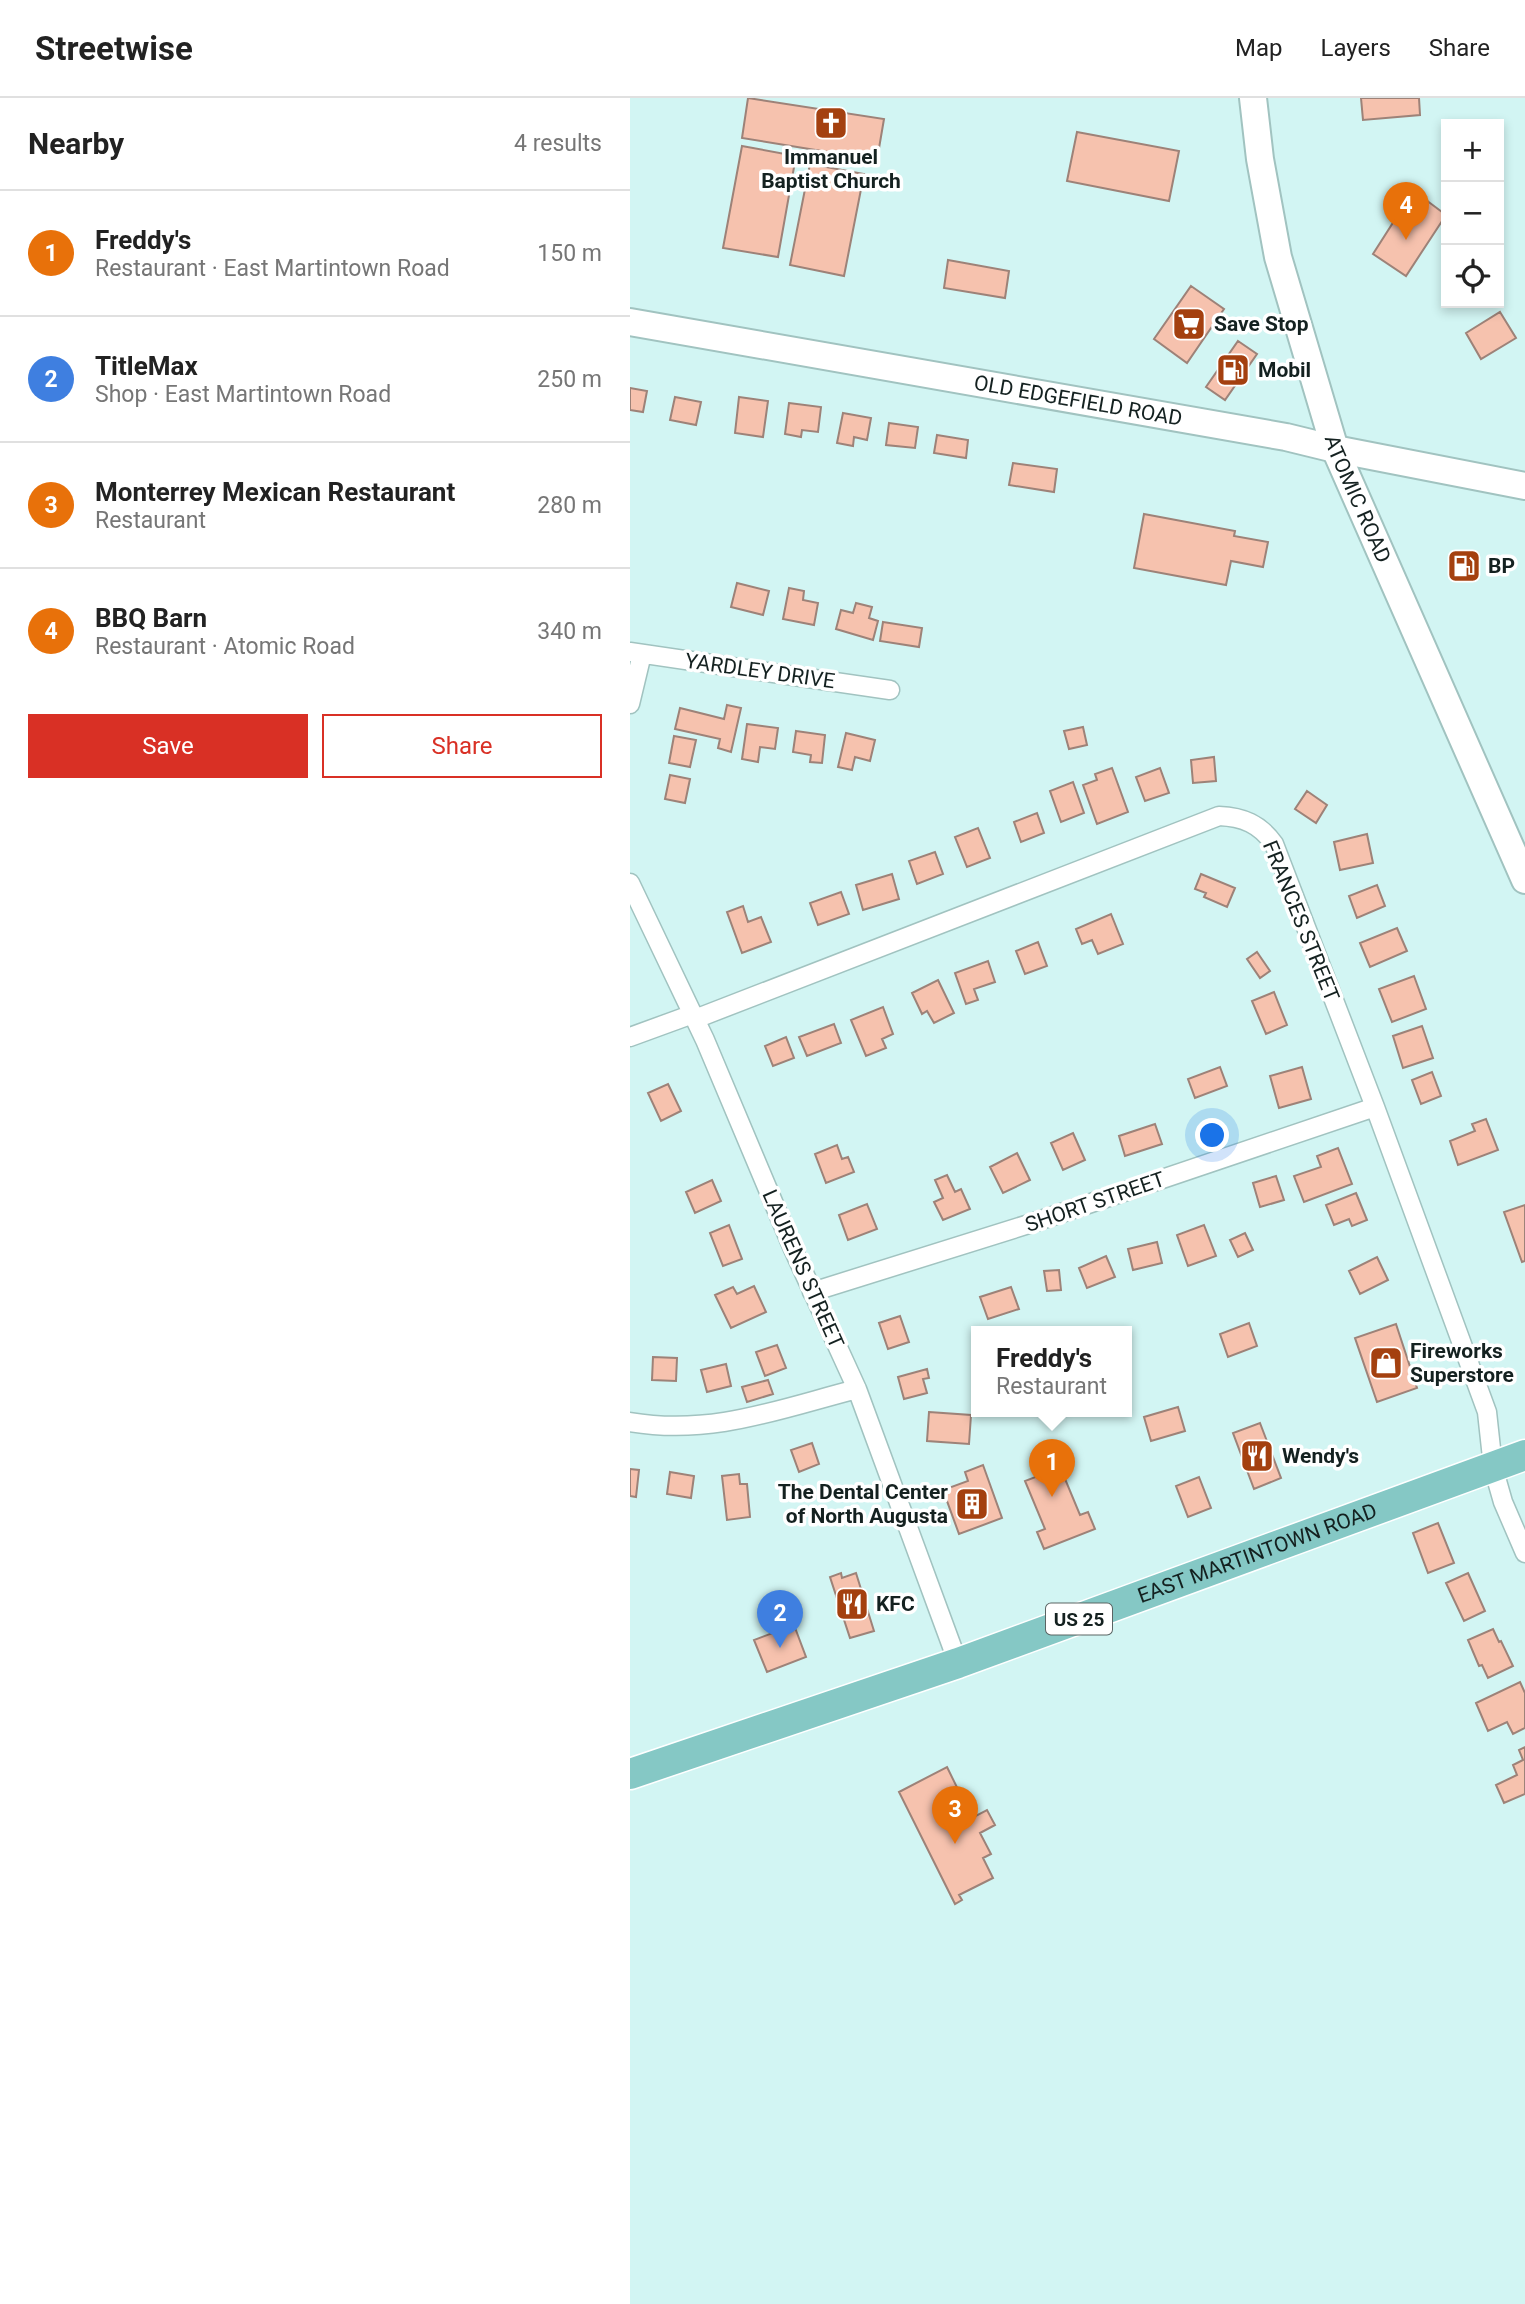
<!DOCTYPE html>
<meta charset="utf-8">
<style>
body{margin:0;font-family:Roboto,sans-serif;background:#f6f6f6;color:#222}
.controls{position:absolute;right:21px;top:21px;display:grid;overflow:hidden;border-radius:0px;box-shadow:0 4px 10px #0003}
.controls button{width:63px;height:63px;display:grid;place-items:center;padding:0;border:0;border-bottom:2px solid #e0e0e0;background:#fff;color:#222;font:35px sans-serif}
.you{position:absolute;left:583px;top:1038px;width:24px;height:24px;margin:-18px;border:5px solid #fff;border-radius:50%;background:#1a73e8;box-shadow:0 0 0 10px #1a73e833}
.badge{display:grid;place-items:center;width:46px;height:46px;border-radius:50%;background:#d93025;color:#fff;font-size:23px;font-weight:700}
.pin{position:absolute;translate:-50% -58px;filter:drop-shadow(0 2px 4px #0008)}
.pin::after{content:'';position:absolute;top:37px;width:24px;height:21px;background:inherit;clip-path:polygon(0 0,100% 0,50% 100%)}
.popup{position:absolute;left:341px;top:1228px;width:161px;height:91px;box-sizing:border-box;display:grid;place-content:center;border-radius:0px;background:#fff;filter:drop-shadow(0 2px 5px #0005);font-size:23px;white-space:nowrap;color:#767676}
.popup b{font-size:26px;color:#222}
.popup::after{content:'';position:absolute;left:50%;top:100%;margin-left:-14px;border:14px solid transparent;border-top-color:#fff}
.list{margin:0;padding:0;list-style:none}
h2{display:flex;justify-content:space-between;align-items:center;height:91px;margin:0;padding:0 28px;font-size:30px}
h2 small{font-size:23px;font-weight:400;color:#767676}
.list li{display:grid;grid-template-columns:46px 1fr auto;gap:21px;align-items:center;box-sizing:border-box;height:126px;padding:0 28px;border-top:2px solid #e0e0e0}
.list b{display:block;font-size:26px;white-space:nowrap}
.list p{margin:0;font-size:23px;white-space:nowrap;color:#767676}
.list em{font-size:23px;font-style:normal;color:#767676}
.actions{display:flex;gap:14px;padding:21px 28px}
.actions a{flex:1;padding:16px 0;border:2px solid #d93025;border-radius:0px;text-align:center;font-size:24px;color:#d93025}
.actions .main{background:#d93025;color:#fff}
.icon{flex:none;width:38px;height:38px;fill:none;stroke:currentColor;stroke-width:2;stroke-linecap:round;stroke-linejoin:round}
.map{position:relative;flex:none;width:895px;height:2206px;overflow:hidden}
header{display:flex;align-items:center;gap:42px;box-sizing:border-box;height:98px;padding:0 35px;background:#fff;border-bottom:2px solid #e0e0e0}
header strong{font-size:33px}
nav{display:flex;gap:38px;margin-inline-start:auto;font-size:24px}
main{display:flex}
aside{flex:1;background:#fff}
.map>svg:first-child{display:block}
.building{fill:#f6c2ae;stroke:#9d8278;stroke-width:2}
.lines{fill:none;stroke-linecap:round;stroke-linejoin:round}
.street-casing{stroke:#a1c3c0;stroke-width:21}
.secondary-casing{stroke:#a1c3c0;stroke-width:30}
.primary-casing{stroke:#fff;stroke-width:33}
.street{stroke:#fff;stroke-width:18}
.secondary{stroke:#fff;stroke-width:26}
.primary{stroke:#85c8c5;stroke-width:30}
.labels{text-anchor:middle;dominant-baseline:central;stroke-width:7;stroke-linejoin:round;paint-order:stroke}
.shield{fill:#fff;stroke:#5a6463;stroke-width:2}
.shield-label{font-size:19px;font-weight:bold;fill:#142120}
.poi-label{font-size:21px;font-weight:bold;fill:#142120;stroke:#fff;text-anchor:start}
.street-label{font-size:21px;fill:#142120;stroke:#fff}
</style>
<header>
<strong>Streetwise</strong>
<nav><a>Map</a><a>Layers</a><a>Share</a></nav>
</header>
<main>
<aside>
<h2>Nearby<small>4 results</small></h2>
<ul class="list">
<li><span class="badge" style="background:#e8710a">1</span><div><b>Freddy's</b><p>Restaurant · East Martintown Road</p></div><em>150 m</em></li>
<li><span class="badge" style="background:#3f7fe0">2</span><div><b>TitleMax</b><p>Shop · East Martintown Road</p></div><em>250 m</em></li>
<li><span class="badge" style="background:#e8710a">3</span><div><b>Monterrey Mexican Restaurant</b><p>Restaurant</p></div><em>280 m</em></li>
<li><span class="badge" style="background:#e8710a">4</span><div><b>BBQ Barn</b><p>Restaurant · Atomic Road</p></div><em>340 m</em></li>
</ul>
<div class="actions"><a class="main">Save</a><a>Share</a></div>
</aside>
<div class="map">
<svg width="895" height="2206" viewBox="0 0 895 2206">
<rect width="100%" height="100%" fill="#d2f5f3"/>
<!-- building -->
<path class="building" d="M118,0L254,21L247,62L112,40Z
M731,0H789L790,17L733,22Z
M447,34L549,53L539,103L437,83Z
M112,48L166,58L148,159L93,150Z
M180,66L234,76L214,178L160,167Z
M796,102L816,117L776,178L743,156L766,120L779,129Z
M318,162L379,173L375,200L314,190Z
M561,188L594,211L557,265L524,241Z
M870,214L886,240L851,261L836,235Z
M608,243L627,256L595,302L576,289Z
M0,290L17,293L13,314L0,312Z
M45,299L71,304L66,327L40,322Z
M109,299L138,303L133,339L105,335Z
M159,305L191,309L188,334L172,332L171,339L155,336Z
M213,315L241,320L237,342L224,339L223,348L207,345Z
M259,325L288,329L285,350L256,347Z
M307,337L338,342L336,360L304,355Z
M383,365L427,371L424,394L379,387Z
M514,416L605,433L604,438L638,444L633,469L601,463L596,487L504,470Z
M107,485L139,493L133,517L101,509Z
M159,490L174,493L173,502L188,505L184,527L153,521Z
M226,505L242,509L239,520L248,523L243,542L206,531L211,512L223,515Z
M253,524L292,530L289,549L250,543Z
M97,607L111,610L101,654L88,650L90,641L45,631L50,610L94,621Z
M117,626L148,630L145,651L130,649L128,664L112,661Z
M453,629L457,647L439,651L434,633Z
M166,633L195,637L192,665L180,664L181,657L163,654Z
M216,635L245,642L240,663L225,659L222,672L208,669Z
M44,638L66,642L60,669L39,665Z
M584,659L586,683L563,685L561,662Z
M482,670L498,714L467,726L453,687L467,682L465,676Z
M530,670L539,695L515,703L506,679Z
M40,677L60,681L55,705L35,701Z
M443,684L454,715L431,724L420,693Z
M677,693L697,707L686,725L665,711Z
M407,715L414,735L391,744L384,724Z
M348,730L360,760L337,769L325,739Z
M737,736L743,765L710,772L704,744Z
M305,754L313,776L287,786L279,763Z
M262,776L269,801L233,812L226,787Z
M571,776L605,790L597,809L574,799L576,795L565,791Z
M747,787L755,808L727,820L719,798Z
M211,794L219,816L188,827L180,805Z
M113,808L118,824L131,819L141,844L112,855L97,814Z
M481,816L493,846L468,856L462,842L452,846L446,831Z
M767,830L777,853L740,869L730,845Z
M408,844L417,868L395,876L386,853Z
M627,854L640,873L630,880L617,861Z
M358,863L365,884L344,891L348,902L336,906L325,875Z
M784,878L796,911L762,924L749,891Z
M308,882L324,915L304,925L297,913L292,916L282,895Z
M644,894L657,927L636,936L622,903Z
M253,909L263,936L252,941L256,950L236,958L221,922Z
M204,926L211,945L177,958L169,939Z
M792,928L803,960L773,970L763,938Z
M156,939L164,960L143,968L135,948Z
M590,969L597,988L565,1000L558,981Z
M672,969L681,1001L649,1010L640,978Z
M802,974L811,998L791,1006L782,982Z
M38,986L51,1013L31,1023L18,995Z
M856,1021L868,1052L828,1067L820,1043L845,1033L842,1026Z
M525,1026L532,1046L495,1058L489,1038Z
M443,1035L455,1062L433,1072L421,1045Z
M207,1047L212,1061L218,1059L224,1074L196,1085L185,1056Z
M708,1050L722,1086L674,1104L664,1078L691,1069L687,1058Z
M387,1055L400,1082L373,1095L360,1069Z
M317,1077L325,1094L331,1091L340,1111L313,1122L304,1104L313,1100L305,1082Z
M646,1078L654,1102L630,1109L623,1085Z
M82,1082L91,1103L65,1115L56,1094Z
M726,1095L737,1122L722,1128L719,1121L704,1127L696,1107Z
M237,1106L247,1131L218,1142L209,1117Z
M895,1107V1163L892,1164L874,1114Z
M99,1127L112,1161L93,1168L80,1135Z
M574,1127L586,1158L558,1168L547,1137Z
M615,1135L623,1152L608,1159L600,1142Z
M527,1144L532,1165L503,1172L498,1151Z
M476,1158L485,1179L457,1190L449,1170Z
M747,1159L758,1182L730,1196L719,1173Z
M429,1172L431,1192L417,1193L414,1173Z
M124,1188L136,1214L101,1230L85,1197L103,1189L107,1196Z
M381,1189L389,1211L358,1221L350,1199Z
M270,1218L279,1244L258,1251L249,1225Z
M619,1225L627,1248L598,1259L590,1236Z
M766,1226L787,1290L747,1304L725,1240Z
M147,1247L156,1270L135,1278L126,1254Z
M23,1259L47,1260L46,1283L22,1282Z
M96,1266L101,1288L77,1294L71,1272Z
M297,1271L299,1280L293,1281L297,1295L274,1301L268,1279Z
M138,1282L143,1296L117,1304L112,1289Z
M548,1309L555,1333L521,1343L514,1319Z
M299,1314L341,1317L339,1346L297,1343Z
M630,1325L651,1380L624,1391L603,1335Z
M182,1345L189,1366L169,1374L161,1352Z
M353,1367L372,1420L329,1436L313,1392L338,1383L335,1374Z
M0,1371L9,1372L6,1399L0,1398Z
M40,1374L64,1378L61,1400L37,1396Z
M109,1376L110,1386H117L120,1419L97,1422L92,1378Z
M413,1376L415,1383L433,1376L450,1417L458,1414L465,1431L414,1451L407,1434L415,1431L395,1383Z
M569,1379L581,1410L558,1419L546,1388Z
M808,1425L824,1465L798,1475L783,1435Z
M211,1475L212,1480L226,1475L244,1533L220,1540L200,1479Z
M838,1475L855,1513L834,1523L816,1485Z
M164,1527L176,1559L137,1574L124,1542Z
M863,1531L869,1544L871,1543L883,1568L858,1580L852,1567L849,1568L838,1542Z
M890,1584L895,1595V1630L883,1636L877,1624L858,1633L846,1605Z
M895,1649V1696L874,1705L866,1687L887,1677L883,1667L893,1662L889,1652Z
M317,1669L342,1720L357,1712L365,1727L350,1735L361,1756L353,1760L363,1780L329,1797L332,1802L325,1806L269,1694Z"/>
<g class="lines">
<defs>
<path id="street" d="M0,554L260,592
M0,606L12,556
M0,785L75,942L163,1151L227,1291L328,1565
M65,921L589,718C613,719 630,726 644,746L745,1009L857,1314L863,1369L873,1404L895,1455
M0,939L63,916
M182,1194L399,1126L745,1009
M0,1324C82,1338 149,1311 227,1291"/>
<g id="secondary">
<path id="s1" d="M623,0L630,61L648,159L705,351L895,782"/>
<path id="s2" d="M0,224L656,339L705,351L895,388"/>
</g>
<g id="primary">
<path id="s3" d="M0,1676L328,1565L895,1357"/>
</g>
</defs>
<!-- street casing -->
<use href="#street" class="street-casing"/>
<!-- secondary casing -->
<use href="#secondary" class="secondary-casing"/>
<!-- primary casing -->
<use href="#primary" class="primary-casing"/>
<!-- street -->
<use href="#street" class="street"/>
<!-- secondary -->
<use href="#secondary" class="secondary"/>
<!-- primary -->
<use href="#primary" class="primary"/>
</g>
<!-- icons -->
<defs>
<symbol id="church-square" viewBox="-11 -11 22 22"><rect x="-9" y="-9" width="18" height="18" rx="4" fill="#a4400f" stroke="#fff"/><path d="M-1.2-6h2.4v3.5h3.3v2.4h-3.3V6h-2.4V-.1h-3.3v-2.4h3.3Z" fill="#fff"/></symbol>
<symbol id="supermarket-square" viewBox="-11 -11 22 22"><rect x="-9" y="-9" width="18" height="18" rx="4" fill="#a4400f" stroke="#fff"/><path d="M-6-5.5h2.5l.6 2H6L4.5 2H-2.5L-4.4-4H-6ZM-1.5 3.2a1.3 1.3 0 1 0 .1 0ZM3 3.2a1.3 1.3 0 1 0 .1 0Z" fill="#fff"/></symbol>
<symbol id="fuel-square" viewBox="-11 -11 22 22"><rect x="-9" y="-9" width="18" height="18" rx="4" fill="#a4400f" stroke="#fff"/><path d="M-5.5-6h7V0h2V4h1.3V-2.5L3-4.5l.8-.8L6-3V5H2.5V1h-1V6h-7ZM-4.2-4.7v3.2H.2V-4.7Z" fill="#fff"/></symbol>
<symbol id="shop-square" viewBox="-11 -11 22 22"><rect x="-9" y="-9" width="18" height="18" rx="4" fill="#a4400f" stroke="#fff"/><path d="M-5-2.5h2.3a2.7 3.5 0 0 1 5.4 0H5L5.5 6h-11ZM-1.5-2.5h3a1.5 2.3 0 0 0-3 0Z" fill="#fff"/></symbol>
<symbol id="restaurant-square" viewBox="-11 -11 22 22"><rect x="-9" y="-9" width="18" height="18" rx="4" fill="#a4400f" stroke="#fff"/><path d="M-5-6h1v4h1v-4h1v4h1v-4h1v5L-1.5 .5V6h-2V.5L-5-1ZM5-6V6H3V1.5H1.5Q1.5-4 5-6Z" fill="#fff"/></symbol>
<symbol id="building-square" viewBox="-11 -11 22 22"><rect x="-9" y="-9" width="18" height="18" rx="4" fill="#a4400f" stroke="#fff"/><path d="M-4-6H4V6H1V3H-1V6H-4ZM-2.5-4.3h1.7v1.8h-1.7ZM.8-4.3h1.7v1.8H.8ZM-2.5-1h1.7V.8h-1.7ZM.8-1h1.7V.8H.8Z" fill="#fff"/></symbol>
</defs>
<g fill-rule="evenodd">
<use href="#church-square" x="182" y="6" width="38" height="38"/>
<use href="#supermarket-square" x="540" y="207" width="38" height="38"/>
<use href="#fuel-square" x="584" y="253" width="38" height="38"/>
<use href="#fuel-square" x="815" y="449" width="38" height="38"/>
<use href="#shop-square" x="737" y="1246" width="38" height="38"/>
<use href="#restaurant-square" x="608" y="1339" width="38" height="38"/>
<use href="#building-square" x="323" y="1387" width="38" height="38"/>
<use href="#restaurant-square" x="203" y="1487" width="38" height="38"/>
</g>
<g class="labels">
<!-- shield labels -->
<rect class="shield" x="416" y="1505.5" width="66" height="31" rx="5"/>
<g class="shield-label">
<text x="449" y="1521">US 25</text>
</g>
<!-- poi labels -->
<g class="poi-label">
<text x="201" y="59" text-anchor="middle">Immanuel<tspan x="201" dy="24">Baptist Church</tspan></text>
<text x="584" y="226">Save Stop</text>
<text x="628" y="272">Mobil</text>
<text x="858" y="468">BP</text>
<text x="780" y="1253">Fireworks<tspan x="780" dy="24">Superstore</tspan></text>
<text x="652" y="1358">Wendy's</text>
<text x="318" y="1394" text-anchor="end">The Dental Center<tspan x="318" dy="24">of North Augusta</tspan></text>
<text x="246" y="1506">KFC</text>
</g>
<!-- street labels -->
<g class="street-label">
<text stroke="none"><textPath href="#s2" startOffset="455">OLD EDGEFIELD ROAD</textPath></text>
<text stroke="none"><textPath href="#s1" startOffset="416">ATOMIC ROAD</textPath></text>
<text transform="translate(130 573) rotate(8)">YARDLEY DRIVE</text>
<text transform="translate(671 823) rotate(68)">FRANCES STREET</text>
<text transform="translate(465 1104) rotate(-19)">SHORT STREET</text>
<text transform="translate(173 1171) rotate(66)">LAURENS STREET</text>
<text stroke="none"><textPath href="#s3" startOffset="665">EAST MARTINTOWN ROAD</textPath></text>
</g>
</g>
</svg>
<div class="controls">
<button>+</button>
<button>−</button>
<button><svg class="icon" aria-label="locate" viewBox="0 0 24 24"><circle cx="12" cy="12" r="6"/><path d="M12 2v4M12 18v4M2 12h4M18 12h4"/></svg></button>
</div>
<div class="you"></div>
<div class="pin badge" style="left:422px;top:1399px;background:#e8710a">1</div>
<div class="popup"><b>Freddy's</b>Restaurant</div>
<div class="pin badge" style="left:150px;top:1550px;background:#3f7fe0">2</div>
<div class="pin badge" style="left:325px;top:1746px;background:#e8710a">3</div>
<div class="pin badge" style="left:776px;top:142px;background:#e8710a">4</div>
</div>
</main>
